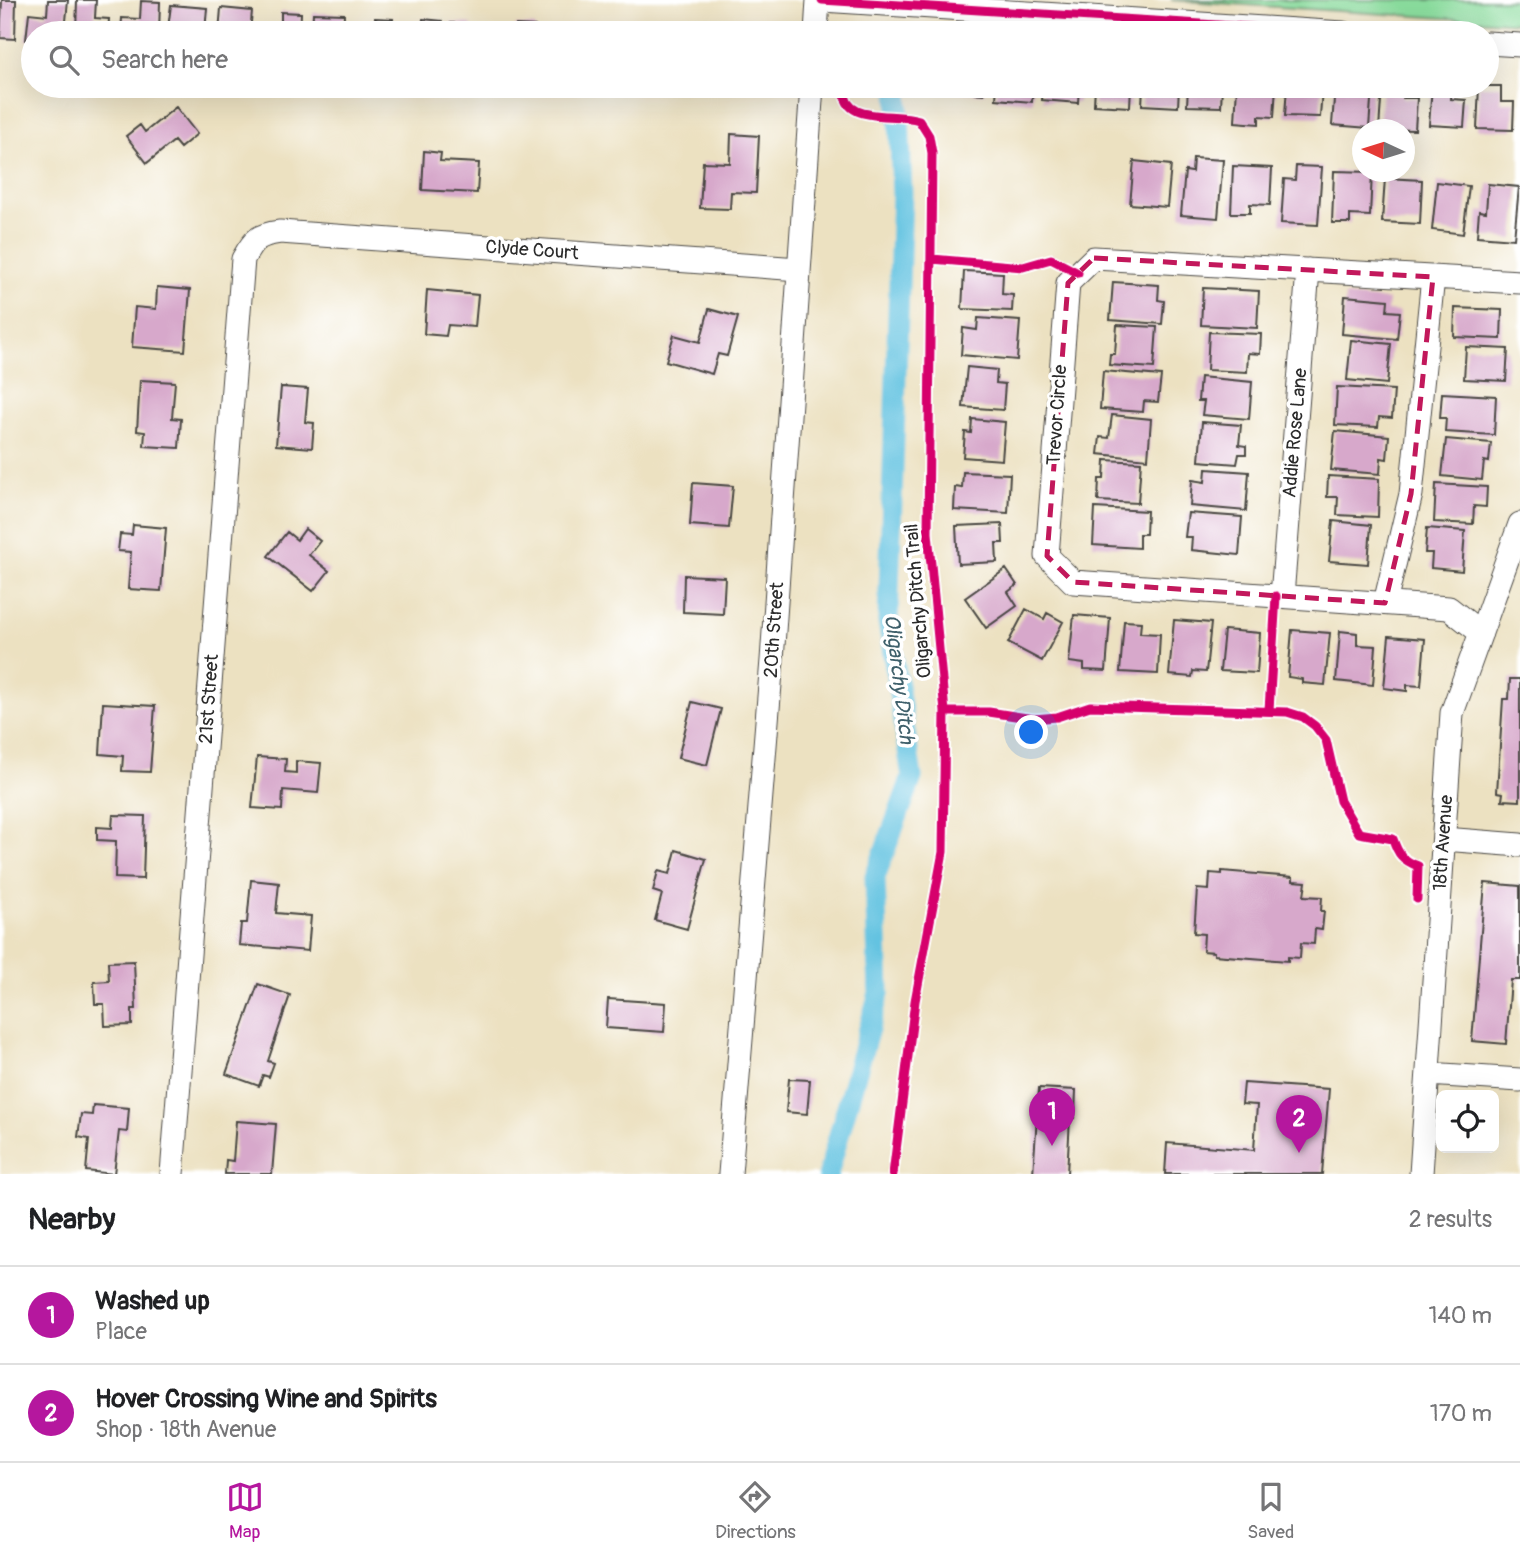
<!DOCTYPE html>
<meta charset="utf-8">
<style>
body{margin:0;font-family:Pangolin,sans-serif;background:#f2f2f2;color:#202124}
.controls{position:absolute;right:21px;bottom:21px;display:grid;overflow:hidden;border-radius:10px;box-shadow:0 7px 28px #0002}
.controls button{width:63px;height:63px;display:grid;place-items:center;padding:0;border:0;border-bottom:2px solid #e0e0e0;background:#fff;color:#202124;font:35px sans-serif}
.compass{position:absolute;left:1352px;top:119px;width:63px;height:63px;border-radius:50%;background:#fff;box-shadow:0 7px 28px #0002;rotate:274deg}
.you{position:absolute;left:1032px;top:733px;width:24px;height:24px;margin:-18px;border:5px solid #fff;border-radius:50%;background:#1a73e8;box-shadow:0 0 0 10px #1a73e833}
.badge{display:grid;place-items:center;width:46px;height:46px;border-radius:50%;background:#b5179e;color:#fff;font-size:23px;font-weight:700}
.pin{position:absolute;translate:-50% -58px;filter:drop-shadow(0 2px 4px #0008)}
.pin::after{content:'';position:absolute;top:37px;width:24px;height:21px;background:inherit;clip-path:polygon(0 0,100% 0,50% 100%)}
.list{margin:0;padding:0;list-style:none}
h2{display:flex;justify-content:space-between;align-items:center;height:91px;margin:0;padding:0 28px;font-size:30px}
h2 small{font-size:23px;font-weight:400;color:#757577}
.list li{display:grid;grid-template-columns:46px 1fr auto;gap:21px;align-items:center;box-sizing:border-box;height:98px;padding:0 28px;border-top:2px solid #e0e0e0}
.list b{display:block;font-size:26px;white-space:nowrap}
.list p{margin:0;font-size:23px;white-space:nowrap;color:#757577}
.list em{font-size:23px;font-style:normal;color:#757577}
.icon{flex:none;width:38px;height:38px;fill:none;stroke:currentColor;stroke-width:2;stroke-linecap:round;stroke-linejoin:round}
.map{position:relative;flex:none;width:1520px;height:1174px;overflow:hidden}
.search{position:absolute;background:#fff;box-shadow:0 7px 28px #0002;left:21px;right:21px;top:21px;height:77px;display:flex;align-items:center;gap:18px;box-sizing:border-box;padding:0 24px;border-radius:38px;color:#757577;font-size:26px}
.sheet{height:287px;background:#fff}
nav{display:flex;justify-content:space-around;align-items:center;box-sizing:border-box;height:98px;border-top:2px solid #e0e0e0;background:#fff;font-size:19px;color:#757577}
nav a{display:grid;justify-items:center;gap:4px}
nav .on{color:#b5179e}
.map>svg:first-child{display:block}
.green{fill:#89db9c;stroke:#5a8364;stroke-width:2}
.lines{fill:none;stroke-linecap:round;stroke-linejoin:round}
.canal{stroke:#63c3e1;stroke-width:21}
.building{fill:#d7a8cb}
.minor-casing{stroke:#484642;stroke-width:25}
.minor{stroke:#fff;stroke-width:23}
.cycleway-casing{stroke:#fff;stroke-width:13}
.cycleway{stroke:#d6006c;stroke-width:9}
.marked{fill:none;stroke:#c2185b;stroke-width:5;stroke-dasharray:14 9;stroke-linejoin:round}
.labels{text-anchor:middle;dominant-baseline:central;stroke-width:7;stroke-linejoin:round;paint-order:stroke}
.street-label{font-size:19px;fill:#2b2b2b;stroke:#fff}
.water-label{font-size:21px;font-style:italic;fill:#3f606b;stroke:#fff}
</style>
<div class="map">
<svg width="1520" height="1174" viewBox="0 0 1520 1174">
<rect width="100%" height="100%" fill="#fff"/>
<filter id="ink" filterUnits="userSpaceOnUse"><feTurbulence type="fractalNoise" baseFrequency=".0143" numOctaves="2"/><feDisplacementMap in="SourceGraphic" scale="14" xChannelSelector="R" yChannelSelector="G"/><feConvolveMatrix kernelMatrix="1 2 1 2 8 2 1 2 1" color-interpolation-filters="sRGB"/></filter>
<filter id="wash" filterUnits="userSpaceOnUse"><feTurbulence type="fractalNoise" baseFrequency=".00686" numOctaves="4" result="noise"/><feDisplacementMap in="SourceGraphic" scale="28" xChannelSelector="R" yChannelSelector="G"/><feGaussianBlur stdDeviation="1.57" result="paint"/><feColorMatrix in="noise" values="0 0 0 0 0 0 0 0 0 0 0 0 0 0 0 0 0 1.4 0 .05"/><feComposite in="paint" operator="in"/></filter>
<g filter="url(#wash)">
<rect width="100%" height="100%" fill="#ece1c1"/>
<!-- green -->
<path class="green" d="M1171,0H1520V23Z"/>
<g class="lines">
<!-- canal -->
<path class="canal" d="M828,1174L879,993L875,877L912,777L888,621L902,194L898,86"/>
</g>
<g id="blocks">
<!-- building -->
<path class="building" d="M2,0H16L15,39L0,38Z
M48,0H68L66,21H58L57,33H33V41L26,40L29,13L47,15Z
M77,0H96L95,18L109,19L108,33H76Z
M141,1L160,2L159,33H121L122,18L140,19Z
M171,5L207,8L205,32L168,28Z
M221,8L252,11L250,33H219Z
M281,12L301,13L300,33H263V28H281Z
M313,13L344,14L343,33H312Z
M375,18L393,19L392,33H375Z
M423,19L442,21L441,33H421Z
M451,23L471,24V33H450Z
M516,25L535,26V33H515Z
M948,86H985L984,94L948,91Z
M997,86H1033L1032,102L996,99Z
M1043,86H1079L1078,103L1042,100Z
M1095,86H1131L1130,107L1094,105Z
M1143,86H1179L1178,107L1142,105Z
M1188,86H1222L1221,107L1187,106Z
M1237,86H1276L1274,117L1259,116V124L1235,122Z
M1287,86L1322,88L1320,117L1285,116Z
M1335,86H1372L1369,128L1332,125Z
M1382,86H1403V98H1417L1415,130L1379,129Z
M1432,86H1452L1451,99L1466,100L1464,127L1429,125Z
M1479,86H1501V102H1514L1513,130L1477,129Z
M176,107L197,134L180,148L174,141L147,163L126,136L140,125L145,132Z
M731,134L759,136L756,193L731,192L730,209L700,208L703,162L730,163Z
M424,151L441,153L440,161L479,163L477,193L422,190Z
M1193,158L1223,160L1218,218L1181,215L1185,171L1192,172Z
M1134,161L1171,165L1167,207L1130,204Z
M1233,166L1272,168L1270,205L1250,204V213H1231Z
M1296,166L1322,167L1318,225L1281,223L1284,179L1295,180Z
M1334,171L1372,172L1370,216L1350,215V223H1332Z
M1385,178L1422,180L1420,224L1382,222Z
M1437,182L1469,186L1463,234L1432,230Z
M1488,184L1519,187L1514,239L1477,236L1479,211L1486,212Z
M964,271L1003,273L1002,294L1013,295L1012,311L962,309Z
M1113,282L1159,285L1158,300L1164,301L1162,324L1110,320Z
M157,287L190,290L185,351L132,347L135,307L156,309Z
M1203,288L1259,291L1257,328L1201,325Z
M427,290L478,295L475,327L448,325L446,336L424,334Z
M1345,296L1388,300L1387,311L1400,312L1397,339L1342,334Z
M1455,308L1502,310L1501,339L1454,337Z
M709,309L738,317L727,356L718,354L712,374L666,361L674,335L700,342Z
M978,318L1020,321L1017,360L961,355L963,328L977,330Z
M1117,325L1157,327L1154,368L1109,365L1110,354H1115Z
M1209,332L1261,334L1260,354L1248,353L1247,372L1207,370Z
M1351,340L1391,344L1387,384L1347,380Z
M1466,347L1508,349L1506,381L1464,379Z
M967,367L997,370L996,383L1005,384L1003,410L963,407Z
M1103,371L1161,376L1158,402L1144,401L1143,412L1100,409Z
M1200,377L1252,382L1249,419L1202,415L1204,401H1198Z
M140,380L175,382L172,418L181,419L179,448L144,446L145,432L137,431Z
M281,387L308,389L305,422L314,423L312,448L276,445Z
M1337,387L1394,390L1392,418L1379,417L1378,427L1335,425Z
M1442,393L1496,396L1494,435L1445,432L1446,418H1440Z
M1112,415L1151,419L1148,459L1098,454L1100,437L1109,438Z
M972,419L1005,422L1002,460L963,457L965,432L971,433Z
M1202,422L1241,425L1239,445L1246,446V454H1239L1237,464L1199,461Z
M1335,431L1389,436L1387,459L1381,458L1380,474L1331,470Z
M1446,439L1491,443L1489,462L1484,461L1482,480L1442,476Z
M1105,460L1141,462L1138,503L1098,501L1099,479H1104Z
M1206,469L1249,472L1246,511L1190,506L1192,480L1205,482Z
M963,472L1010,474L1008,513L954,510L955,487L962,488Z
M1328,476L1379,479L1378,517L1337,515L1338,497H1327Z
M693,483L733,486L729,528L690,525Z
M1436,484L1487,487L1486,507L1474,506L1473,524L1434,522Z
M1095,508L1147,511L1146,534H1139V548L1093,545Z
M1188,513L1242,517L1239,555L1191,550L1192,537H1185Z
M1333,521L1371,525L1368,564L1329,561Z
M1002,524L1003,543H996L997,562L958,564L956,526Z
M133,525L166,528L161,591L128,589L131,552L118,551L120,534L132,535Z
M1427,528L1465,531L1462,571L1431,568L1432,553H1425Z
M305,529L320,541L309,555L329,571L313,591L268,556L287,532L297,540Z
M1006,569L1017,585L1008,592L1017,606L986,628L965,598Z
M684,575L725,577L723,614L683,612Z
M1026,609L1044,619L1047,613L1063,622L1042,661L1008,643Z
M1074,615L1110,618L1106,671L1084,670V664L1069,662Z
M1174,620L1211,623L1206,672L1193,671L1192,677L1169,675Z
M1124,621L1141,622L1140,633L1160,634L1158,674L1120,672Z
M1224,630L1260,633L1257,673L1220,671Z
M1292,630L1330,633L1325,685L1302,683V679L1288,677Z
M1340,631L1357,633V645L1376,646L1373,685L1336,681Z
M1389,636L1425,639L1421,686L1407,685V691L1384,688Z
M1510,679H1520V801L1502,800L1503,793L1497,792L1503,699H1509Z
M692,702L721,709L707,765L678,758Z
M103,703L155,706L150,772L122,771L123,756L100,754Z
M257,757L286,759L285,772L296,773V761L321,763L318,793L283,790L282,810L252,808Z
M113,815L145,816L143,879L115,878L116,841L97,840V827L112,828Z
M676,850L706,859L687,929L655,920L662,894L653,891L658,871L670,874Z
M1222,871L1293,877V881L1306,882L1304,896L1322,897L1321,911H1324L1322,930L1315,929L1314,944L1301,943L1300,958L1288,957V961L1214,955V952L1203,951L1204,934L1194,933L1197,889L1209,890L1210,873L1222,874Z
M251,880L279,883L276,913L311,916L308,951L239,945L241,923H247Z
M1485,883L1520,886V980H1511L1506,1044L1472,1041Z
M134,961L136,1009H132V1025L105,1026L104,1004H95L94,982L109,981L108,962Z
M258,984L290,995L268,1061L274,1063L269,1077L263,1075L259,1086L226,1074Z
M608,999L666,1003L664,1032L606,1028Z
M789,1079L810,1080L807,1114L786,1112Z
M1244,1083L1329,1089L1322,1174H1165L1167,1143L1254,1150L1257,1105L1242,1104Z
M1039,1088L1076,1090L1075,1114L1074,1118H1070L1067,1174H1033Z
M93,1105L129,1108L127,1132L119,1131L114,1174L86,1171L89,1139L78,1137L81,1114L92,1115Z
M236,1121L276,1124L272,1174H225L226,1160L233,1161Z"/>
</g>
</g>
<g filter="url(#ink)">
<use href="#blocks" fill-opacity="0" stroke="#484642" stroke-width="2"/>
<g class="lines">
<defs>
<path id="minor" d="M822,0L1343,33
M816,33L818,0
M1487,43L1520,45
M1282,596L1308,270
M1385,603L1411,494L1433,277
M1481,633L1449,608L1073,582L1047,556L1068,283L1094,258L1520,282
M1444,839L1520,845
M1428,1074L1520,1080
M172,1174L243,259C254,239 258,235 280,232L799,269
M730,1174L772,660L812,86
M1421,1174L1452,713L1520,524"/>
</defs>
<!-- minor casing -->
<use href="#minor" class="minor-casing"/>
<!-- minor -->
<use href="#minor" class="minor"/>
<defs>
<path id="cycleway" d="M822,0L1343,33
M844,86C842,126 892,111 919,120L929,136L932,153L928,533L945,712L943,852L915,1001L893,1174
M932,259L1023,267L1051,259L1078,273
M1269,710L1276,596
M945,712H989L1034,719L1057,717L1090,706L1287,712L1303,717L1315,726L1326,740L1340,801L1359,833L1393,839C1398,854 1402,860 1418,866L1417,899"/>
</defs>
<!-- cycleway casing -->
<use href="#cycleway" class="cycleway-casing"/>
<!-- cycleway -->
<use href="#cycleway" class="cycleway"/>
</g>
</g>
<!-- marked area -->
<path class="marked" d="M1094,258L1433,277L1411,494L1385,603L1073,582L1047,556L1068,283Z"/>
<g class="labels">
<!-- street labels -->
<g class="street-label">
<text transform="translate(532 250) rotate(4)">Clyde Court</text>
<text transform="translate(1057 415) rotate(-86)">Trevor Circle</text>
<text transform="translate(1295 433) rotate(-85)">Addie Rose Lane</text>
<text transform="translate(918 601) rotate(-95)">Oligarchy Ditch Trail</text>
<text transform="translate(774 630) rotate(-86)">20th Street</text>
<text transform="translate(209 699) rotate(-86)">21st Street</text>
<text transform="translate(1443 843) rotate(-86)">18th Avenue</text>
</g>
<!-- water labels -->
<g class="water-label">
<text transform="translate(899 679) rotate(83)">Oligarchy Ditch</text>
</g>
</g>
</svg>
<div class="controls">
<button><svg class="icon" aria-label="locate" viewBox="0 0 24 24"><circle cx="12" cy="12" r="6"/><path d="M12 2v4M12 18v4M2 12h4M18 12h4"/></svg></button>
</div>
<svg class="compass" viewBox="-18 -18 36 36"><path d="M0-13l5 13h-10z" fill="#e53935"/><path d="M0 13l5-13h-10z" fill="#757577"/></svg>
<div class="you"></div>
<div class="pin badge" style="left:1052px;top:1146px">1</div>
<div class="pin badge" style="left:1299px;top:1153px">2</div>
<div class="search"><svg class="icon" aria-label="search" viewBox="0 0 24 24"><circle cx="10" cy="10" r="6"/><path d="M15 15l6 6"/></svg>Search here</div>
</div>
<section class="sheet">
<h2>Nearby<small>2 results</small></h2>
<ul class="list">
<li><span class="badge">1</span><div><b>Washed up</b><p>Place</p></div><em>140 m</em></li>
<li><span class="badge">2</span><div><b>Hover Crossing Wine and Spirits</b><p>Shop · 18th Avenue</p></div><em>170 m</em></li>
</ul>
</section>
<nav>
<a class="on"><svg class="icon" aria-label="map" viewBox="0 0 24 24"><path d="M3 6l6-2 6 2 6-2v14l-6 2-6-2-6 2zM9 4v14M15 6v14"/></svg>Map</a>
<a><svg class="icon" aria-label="directions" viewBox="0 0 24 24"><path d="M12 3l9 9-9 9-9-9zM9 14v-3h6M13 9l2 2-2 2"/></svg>Directions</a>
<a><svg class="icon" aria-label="saved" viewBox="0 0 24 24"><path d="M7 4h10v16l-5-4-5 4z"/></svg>Saved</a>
</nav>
